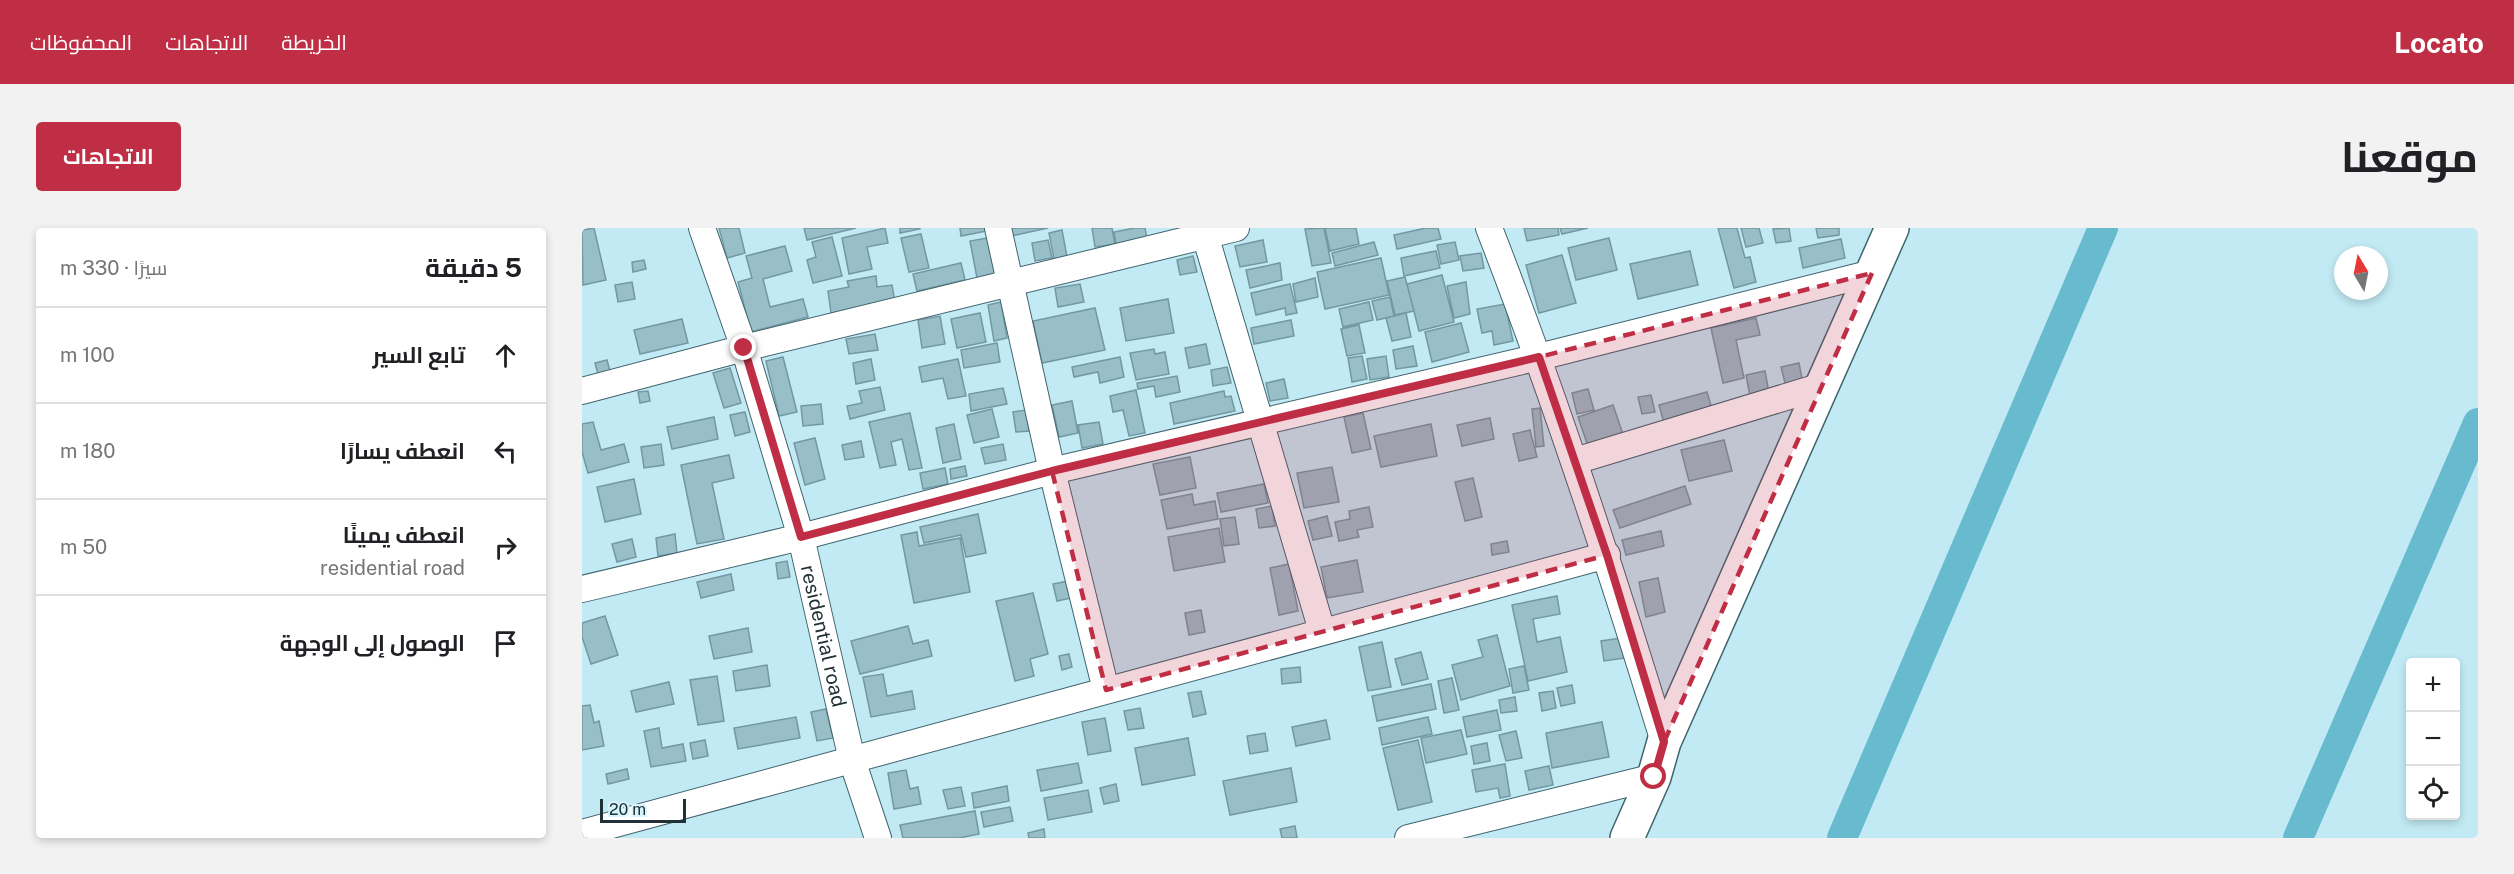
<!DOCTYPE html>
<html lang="ar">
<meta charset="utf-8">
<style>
body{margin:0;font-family:"Public Sans",Cairo,sans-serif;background:#f2f2f2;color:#202124;direction:rtl}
.controls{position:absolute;right:18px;bottom:18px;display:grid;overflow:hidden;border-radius:6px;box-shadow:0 3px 9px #0003}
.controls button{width:54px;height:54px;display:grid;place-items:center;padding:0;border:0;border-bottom:2px solid #e0e0e0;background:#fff;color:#202124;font:30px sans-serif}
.compass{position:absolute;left:1752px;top:18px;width:54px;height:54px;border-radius:50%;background:#fff;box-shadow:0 3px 9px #0003;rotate:350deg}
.scale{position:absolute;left:18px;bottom:15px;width:86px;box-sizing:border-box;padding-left:6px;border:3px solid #223135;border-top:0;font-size:16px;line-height:21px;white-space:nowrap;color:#223135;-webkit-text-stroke:4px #d6f5fe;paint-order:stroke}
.stop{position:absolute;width:18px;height:18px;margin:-14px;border:4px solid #bf2e45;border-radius:50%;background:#fff}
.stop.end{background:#bf2e45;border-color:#fff;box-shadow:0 2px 6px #0008}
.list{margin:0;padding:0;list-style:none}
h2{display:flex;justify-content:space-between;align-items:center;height:78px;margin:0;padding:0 24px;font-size:26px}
h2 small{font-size:20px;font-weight:400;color:#757577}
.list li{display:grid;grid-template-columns:39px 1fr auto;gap:18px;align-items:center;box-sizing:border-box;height:96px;padding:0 24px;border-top:2px solid #e0e0e0}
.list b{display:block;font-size:22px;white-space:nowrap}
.list p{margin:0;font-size:20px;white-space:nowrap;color:#757577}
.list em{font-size:20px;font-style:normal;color:#757577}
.icon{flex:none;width:33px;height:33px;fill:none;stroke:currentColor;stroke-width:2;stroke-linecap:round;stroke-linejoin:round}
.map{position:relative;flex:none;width:1896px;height:610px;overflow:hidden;direction:ltr;border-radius:6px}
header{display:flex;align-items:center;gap:36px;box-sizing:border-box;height:84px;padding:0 30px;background:#bf2e45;color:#fff}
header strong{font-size:28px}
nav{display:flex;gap:33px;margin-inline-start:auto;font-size:21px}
.intro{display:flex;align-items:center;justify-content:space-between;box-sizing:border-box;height:144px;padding:0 36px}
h1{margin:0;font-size:42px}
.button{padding:15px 27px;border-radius:6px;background:#bf2e45;color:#fff;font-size:21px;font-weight:700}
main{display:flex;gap:36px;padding:0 36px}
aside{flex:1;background:#fff;border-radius:6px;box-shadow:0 3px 9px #0003}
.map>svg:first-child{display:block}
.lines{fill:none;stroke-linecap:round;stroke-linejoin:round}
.canal{stroke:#68bbcf;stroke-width:30}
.building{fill:#98bec8;stroke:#7298a2;stroke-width:1.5}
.street-casing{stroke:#40646d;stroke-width:28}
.secondary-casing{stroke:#40646d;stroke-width:36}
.street{stroke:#fff;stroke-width:26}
.secondary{stroke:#fff;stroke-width:33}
.route{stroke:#bf2e45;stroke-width:8}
.marked{fill:#bf2e45;fill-opacity:0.2;stroke:#bf2e45;stroke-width:4.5;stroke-dasharray:12 8;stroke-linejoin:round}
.labels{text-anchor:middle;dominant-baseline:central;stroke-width:4.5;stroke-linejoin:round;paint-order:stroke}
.street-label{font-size:20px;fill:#223135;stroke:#d6f5fe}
</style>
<header>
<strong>Locato</strong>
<nav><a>الخريطة</a><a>الاتجاهات</a><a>المحفوظات</a></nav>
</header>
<div class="intro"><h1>موقعنا</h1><a class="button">الاتجاهات</a></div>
<main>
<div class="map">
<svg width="1896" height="610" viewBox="0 0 1896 610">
<rect width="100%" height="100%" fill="#c2eaf4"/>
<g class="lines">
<!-- canal -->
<path class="canal" d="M1260,610L1521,0
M1716,610L1896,195"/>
</g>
<!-- building -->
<path class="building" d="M12,0L24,52L1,57L0,2Z
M137,0H157L163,25L145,30Z
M222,0H274L225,12Z
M303,0L306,15L285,19L290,41L267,46L260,10Z
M318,0H338V1L318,5Z
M378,0H405V3L379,8Z
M427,0H466L429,8Z
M510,0H530L533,16L513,19Z
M553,0H563L565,11L534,16L532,4Z
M742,0L749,35L730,38L723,1Z
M743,0H774L777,16L748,23Z
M844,0H856L859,11L815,21L812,7Z
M942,0H976L977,7L945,13Z
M978,0H1006L980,6Z
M1136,0H1155L1163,30L1168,29L1174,54L1152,60Z
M1159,0H1177L1181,15L1164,19Z
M1207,0L1209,13L1194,15L1191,1Z
M1234,0H1257V7L1236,10Z
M480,2L485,29L472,31L467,5Z
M339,6L347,40L327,44L319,10Z
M250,9L260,48L231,55L225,32L234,29L230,14Z
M410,9L417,45L395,50L388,13Z
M1027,10L1035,42L994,52L986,20Z
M1259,11L1263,30L1221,40L1217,20Z
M466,12L470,30L453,33L450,15Z
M681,12L685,34L658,39L653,18Z
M792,14L796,27L753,38L750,25Z
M873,14L877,32L859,36L855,17Z
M203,18L210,43L181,51L188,79L221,71L226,89L169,104L156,54L170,50L164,28Z
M854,23L858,40L822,48L819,30Z
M1108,23L1116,57L1056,71L1048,36Z
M899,25L902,40L881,43L878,28Z
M980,27L994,75L957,85L944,37Z
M611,28L615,44L598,47L595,32Z
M799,30L807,67L743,81L735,44Z
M62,32L64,41L51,44L50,34Z
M379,35L383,52L335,63L331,46Z
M698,35L700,52L668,60L664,42Z
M860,47L872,94L837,103L825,56Z
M294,48L295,59L310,57L313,75L249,85L246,63L267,59L265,53Z
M823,49L832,83L813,87L805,53Z
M733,50L736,69L714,74L711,56Z
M50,54L53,71L36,74L33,57Z
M884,54L888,86L872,90L865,58Z
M498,56L502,74L476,79L473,60Z
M708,56L715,85L704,87L703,80L674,87L669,65Z
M808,69L812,88L795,92L790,73Z
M586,71L592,105L544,113L538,80Z
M419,74L425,110L412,113L406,77Z
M787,74L791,92L761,99L757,81Z
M923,76L931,113L912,117L910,103L900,105L895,81Z
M513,80L523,122L460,135L451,93Z
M398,85L404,114L375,120L369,91Z
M824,85L829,109L810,113L804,90Z
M358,88L363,116L340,120L336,92Z
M1174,90L1178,107L1154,112L1162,150L1141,155L1129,100Z
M100,91L106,115L58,126L52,102Z
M709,92L712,108L672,116L669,100Z
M879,95L887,124L850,134L843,104Z
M777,97L783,125L765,128L759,101Z
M293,106L296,122L267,126L264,111Z
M415,115L418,134L382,140L379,122Z
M624,116L628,136L607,140L603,120Z
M831,118L835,138L814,141L811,122Z
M572,121L573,126L583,124L587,146L554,152L548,125Z
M780,128L785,151L770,154L766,130Z
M804,128L807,149L788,152L785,131Z
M201,129L215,184L197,188L184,133Z
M538,129L542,149L518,155L516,144L492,149L490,139Z
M289,131L293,152L274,156L271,135Z
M376,131L384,168L366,171L361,150L340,154L337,139Z
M25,132L28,143L16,146L13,135Z
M1217,135L1221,156L1204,159L1199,139Z
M645,139L649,155L631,158L629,142Z
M148,140L159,175L142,180L131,145Z
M1183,143L1187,165L1168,168L1164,147Z
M595,148L598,164L574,169L572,158L556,161L555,155Z
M702,151L706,170L688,173L684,155Z
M298,159L303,182L268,191L265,178L280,175L277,163Z
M421,160L425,176L389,183L387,166Z
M1006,161L1012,182L995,186L990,165Z
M554,162L563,205L547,208L541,182L531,184L528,168Z
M66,163L68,173L58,175L56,164Z
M642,163L643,169L649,168L653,183L592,196L588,175Z
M1125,164L1130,181L1082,195L1077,177Z
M1069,167L1073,184L1060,186L1056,169Z
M490,173L496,205L477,209L470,177Z
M239,176L241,196L221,198L219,178Z
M1031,177L1042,209L1007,221L996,189Z
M958,180L962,218L954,219L950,181Z
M410,181L417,209L392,215L385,187Z
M444,182L447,203L434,204L431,184Z
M163,184L168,204L153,208L148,187Z
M328,185L340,240L327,242L320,211L309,214L314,237L298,240L287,194Z
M781,185L789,221L770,225L762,189Z
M132,189L136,211L90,221L85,199Z
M908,190L912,211L880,218L875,197Z
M11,194L19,222L42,216L47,234L6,245L0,224V196Z
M517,194L521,216L500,220L496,197Z
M372,196L379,231L361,235L354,200Z
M849,196L855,228L799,239L792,208Z
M948,202L955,229L937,233L931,206Z
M233,210L243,251L223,257L212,215Z
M1142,212L1150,243L1107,253L1099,222Z
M279,213L282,229L263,232L260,217Z
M79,216L82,237L62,240L59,219Z
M421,216L424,232L403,236L399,220Z
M147,227L152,250L130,255L142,311L115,316L99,237Z
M608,229L614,260L578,267L571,236Z
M383,238L385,248L369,251L368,241Z
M750,239L757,274L722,280L715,245Z
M363,240L366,256L341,261L338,245Z
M891,250L900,289L883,293L873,254Z
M52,251L59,286L23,294L15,259Z
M682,256L686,275L639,284L635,265Z
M1103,258L1109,276L1038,300L1031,282Z
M610,266L612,277L633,273L636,291L585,301L579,272Z
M690,278L693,298L677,300L674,281Z
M787,279L791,299L775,302L777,309L757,313L753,294L768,291L767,283Z
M396,286L404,325L384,329L379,307L342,315L338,299Z
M745,288L750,308L731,312L726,293Z
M653,289L657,316L642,318L638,291Z
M637,300L643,334L592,343L586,309Z
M1079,303L1082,318L1044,327L1040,312Z
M335,304L337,318L378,310L388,364L332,375L319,307Z
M93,306L95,325L76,328L74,310Z
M50,311L54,329L35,334L30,316Z
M925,313L927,324L910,327L909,316Z
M775,332L781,364L745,370L739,339Z
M205,333L208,349L196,351L194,335Z
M707,336L716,383L697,387L688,340Z
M149,346L152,362L119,370L115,354Z
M1076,350L1083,384L1064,389L1057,354Z
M486,353L489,370L475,373L471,356Z
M451,365L466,426L448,431L452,448L433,453L414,373Z
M975,368L978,386L951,391L955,414L978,409L985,444L946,453L930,377Z
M619,382L623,404L607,407L603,385Z
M23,388L36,427L9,436L0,409V395Z
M326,398L331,416L346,412L350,428L278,446L269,413Z
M166,400L170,424L132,431L127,408Z
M915,407L928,458L879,472L870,437L901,429L896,412Z
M1039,410L1042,430L1022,433L1019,413Z
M800,414L809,459L786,463L777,419Z
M839,424L846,451L820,457L813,431Z
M487,426L490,439L480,442L477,428Z
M185,437L188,458L154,463L151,443Z
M942,438L947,462L931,465L927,441Z
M718,439L719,454L700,456L699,441Z
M301,446L305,468L330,463L333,481L289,489L281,449Z
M135,448L142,493L116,497L108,452Z
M870,450L877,482L862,485L856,453Z
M87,454L92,476L54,484L49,463Z
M849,456L854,481L795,493L790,468Z
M990,457L993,475L979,478L975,460Z
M619,463L624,486L611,489L606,465Z
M971,463L974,480L960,483L957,465Z
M933,469L935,483L919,485L917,472Z
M8,477L12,495L17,493L22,518L0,522V478Z
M558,480L562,500L546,502L542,483Z
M244,481L251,510L235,513L229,484Z
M915,482L919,502L885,509L881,489Z
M214,489L218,510L156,521L152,500Z
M846,489L850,506L800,517L797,500Z
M523,490L529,523L506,527L500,494Z
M744,492L748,511L714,518L710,499Z
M1020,494L1027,529L970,540L964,505Z
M77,500L80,520L101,516L104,533L69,539L62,503Z
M879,502L885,526L844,535L839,510Z
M934,503L940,530L924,533L917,507Z
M683,505L686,523L668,526L665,508Z
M606,510L613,547L560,557L553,520Z
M123,512L126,528L111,531L108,515Z
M836,512L850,574L816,582L801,520Z
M905,515L908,533L892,536L889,518Z
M496,535L500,555L459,563L455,542Z
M923,536L928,568L918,570L916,560L894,564L890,542Z
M967,538L971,557L947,562L943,543Z
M709,540L715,574L648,587L641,553Z
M45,541L47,551L26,556L24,546Z
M324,542L328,561L336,559L339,576L312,581L306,545Z
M534,556L537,573L522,576L518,560Z
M425,558L427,573L392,580L390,565Z
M379,559L383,578L366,581L361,562Z
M506,562L510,584L466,592L462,570Z
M428,579L431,593L402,599L399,584Z
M393,583L397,606L377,610H321L318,597Z
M713,598L715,610H700L698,601Z
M462,601L463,610H447L446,605Z"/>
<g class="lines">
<defs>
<g id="street">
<path id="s1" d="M120,0L162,120L219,309L270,532L296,610"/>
<path d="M416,0L470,243L524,462"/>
<path d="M621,0L740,403"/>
<path d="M907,0C973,169 1029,340 1082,514"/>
<path d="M0,163L162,120L654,0"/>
<path d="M993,233L1240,158"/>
<path d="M0,361L219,309L470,243L957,129L1290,45"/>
<path d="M0,605L1025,327"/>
<path d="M826,610L1072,549"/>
</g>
<path id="secondary" d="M1045,610L1072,549L1082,514L1310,0"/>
</defs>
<!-- street casing -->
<use href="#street" class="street-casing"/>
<!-- secondary casing -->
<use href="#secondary" class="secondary-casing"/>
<!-- street -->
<use href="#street" class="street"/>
<!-- secondary -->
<use href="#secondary" class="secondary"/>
</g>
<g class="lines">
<!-- route -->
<path class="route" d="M162,120L219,309L470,243L957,129L1025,327L1082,514L1072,549"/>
</g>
<!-- marked area -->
<path class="marked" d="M1290,45L1082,514L1025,327L524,462L470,243L957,129Z"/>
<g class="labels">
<!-- street labels -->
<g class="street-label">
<text stroke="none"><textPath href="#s1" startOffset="426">residential road</textPath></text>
</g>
</g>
</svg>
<div class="controls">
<button>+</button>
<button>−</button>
<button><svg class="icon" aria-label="locate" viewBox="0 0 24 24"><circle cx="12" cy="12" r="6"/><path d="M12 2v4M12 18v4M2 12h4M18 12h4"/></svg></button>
</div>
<svg class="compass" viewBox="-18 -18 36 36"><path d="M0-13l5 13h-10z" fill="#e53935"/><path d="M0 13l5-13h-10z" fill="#757577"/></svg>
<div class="scale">20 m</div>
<div class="stop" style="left:1072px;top:549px"></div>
<div class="stop end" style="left:162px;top:120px"></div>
</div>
<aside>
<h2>5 دقيقة<small>سيرًا · 330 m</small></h2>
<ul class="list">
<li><svg class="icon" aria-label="ahead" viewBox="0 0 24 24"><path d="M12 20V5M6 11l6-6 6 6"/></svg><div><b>تابع السير</b></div><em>100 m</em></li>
<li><svg class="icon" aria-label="left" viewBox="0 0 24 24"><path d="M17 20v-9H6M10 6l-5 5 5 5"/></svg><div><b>انعطف يسارًا</b></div><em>180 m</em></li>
<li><svg class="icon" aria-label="right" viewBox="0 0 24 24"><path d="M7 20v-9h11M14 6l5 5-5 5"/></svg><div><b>انعطف يمينًا</b><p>residential road</p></div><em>50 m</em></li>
<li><svg class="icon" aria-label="arrive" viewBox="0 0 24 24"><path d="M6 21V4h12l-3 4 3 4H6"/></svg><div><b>الوصول إلى الوجهة</b></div></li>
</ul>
</aside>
</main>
